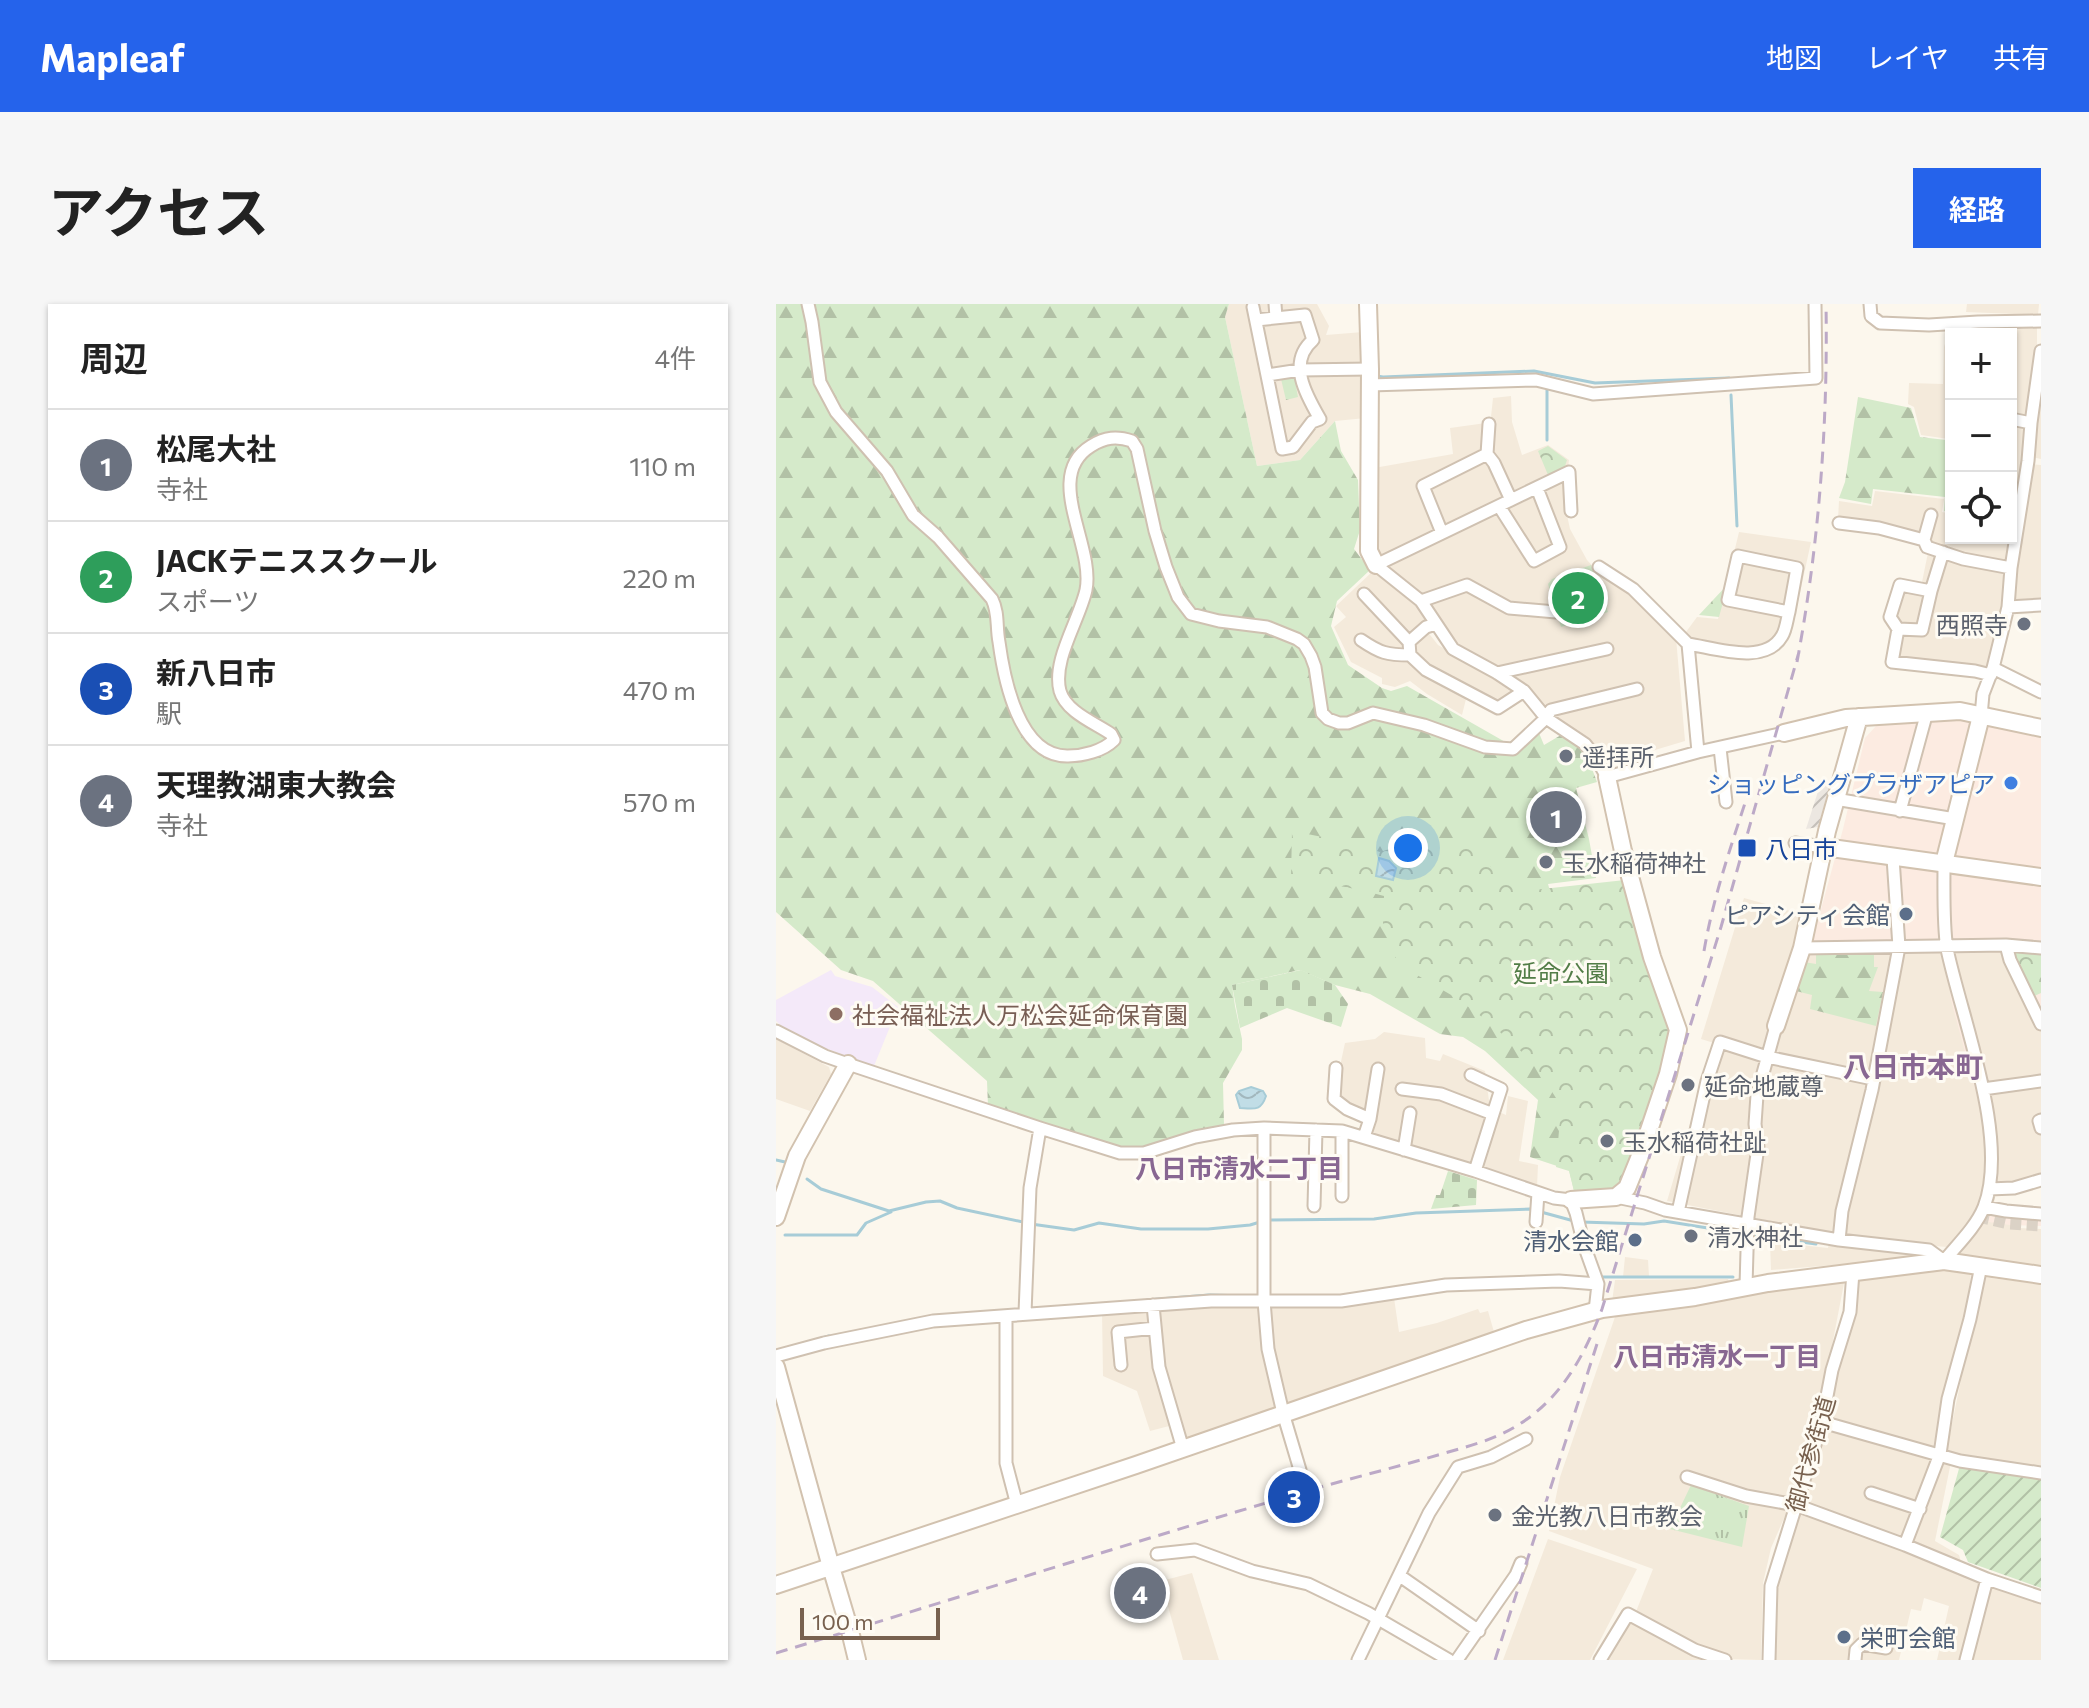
<!DOCTYPE html>
<html lang="ja">
<meta charset="utf-8">
<style>
body{margin:0;font-family:Commissioner,"Noto Sans JP",sans-serif;background:#f6f6f6;color:#222}
.controls{position:absolute;right:24px;top:24px;display:grid;overflow:hidden;border-radius:0px;box-shadow:0 2px 6px #0004}
.controls button{width:72px;height:72px;display:grid;place-items:center;padding:0;border:0;border-bottom:2px solid #e0e0e0;background:#fff;color:#222;font:40px sans-serif}
.scale{position:absolute;left:24px;bottom:20px;width:140px;box-sizing:border-box;padding-left:8px;border:4px solid #78614f;border-top:0;font-size:22px;line-height:28px;white-space:nowrap;color:#78614f;-webkit-text-stroke:6px #fefbf3;paint-order:stroke}
.you{position:absolute;left:632px;top:544px;width:28px;height:28px;margin:-20px;border:6px solid #fff;border-radius:50%;background:#1a73e8;box-shadow:0 0 0 12px #1a73e833}
.badge{display:grid;place-items:center;width:52px;height:52px;border-radius:50%;background:#2563eb;color:#fff;font-size:26px;font-weight:700}
.pin{position:absolute;translate:-50% -50%;border:4px solid #fff;box-shadow:0 2px 8px #0006}
.list{margin:0;padding:0;list-style:none}
h2{display:flex;justify-content:space-between;align-items:center;height:104px;margin:0;padding:0 32px;font-size:34px}
h2 small{font-size:26px;font-weight:400;color:#767676}
.list li{display:grid;grid-template-columns:52px 1fr auto;gap:24px;align-items:center;box-sizing:border-box;height:112px;padding:0 32px;border-top:2px solid #e0e0e0}
.list b{display:block;font-size:30px;white-space:nowrap}
.list p{margin:0;font-size:26px;white-space:nowrap;color:#767676}
.list em{font-size:26px;font-style:normal;color:#767676}
.icon{flex:none;width:44px;height:44px;fill:none;stroke:currentColor;stroke-width:2;stroke-linecap:round;stroke-linejoin:round}
.map{position:relative;flex:none;width:1265px;height:1356px;overflow:hidden;border-radius:0px}
header{display:flex;align-items:center;gap:48px;box-sizing:border-box;height:112px;padding:0 40px;background:#2563eb;color:#fff}
header strong{font-size:38px}
nav{display:flex;gap:44px;margin-inline-start:auto;font-size:28px}
.intro{display:flex;align-items:center;justify-content:space-between;box-sizing:border-box;height:192px;padding:0 48px}
h1{margin:0;font-size:56px}
.button{padding:20px 36px;border-radius:0px;background:#2563eb;color:#fff;font-size:28px;font-weight:700}
main{display:flex;gap:48px;padding:0 48px}
aside{flex:1;background:#fff;border-radius:0px;box-shadow:0 2px 6px #0004}
.map>svg:first-child{display:block}
.residential{fill:#f4eadb}
.commercial{fill:#fcebe1}
.industrial{fill:url(#industrial-furrows)}
.education{fill:#f4e9f9}
.grass{fill:url(#grass-tufts)}
.forest{fill:url(#forest-firs)}
.cemetery{fill:url(#cemetery-stones)}
.park{fill:url(#park-crowns)}
.garden{fill:url(#garden-furrows)}
.pitch{fill:#d5eaca}
.water{fill:url(#water-waves);stroke:#a7ccd7;stroke-width:2}
.lines{fill:none;stroke-linecap:round;stroke-linejoin:round}
.stream{stroke:#a7ccd7;stroke-width:3}
.street-tunnel{stroke:#dbd2c6;stroke-width:11;stroke-dasharray:11 5.5;stroke-linecap:butt}
.street-casing{stroke:#cfc1b1;stroke-width:15}
.secondary-casing{stroke:#d2c2af;stroke-width:20}
.street{stroke:#fff;stroke-width:11}
.secondary{stroke:#fff;stroke-width:16}
.rail{stroke:#bca9c7;stroke-width:3;stroke-dasharray:12 8;stroke-linecap:butt}
.worship-dot{fill:#6b7280;stroke:#fefbf3;stroke-width:3}
.shop-dot{fill:#3f7fe0;stroke:#fefbf3;stroke-width:3}
.transit-dot{fill:#1a4fb4;stroke:#fefbf3;stroke-width:3}
.service-dot{fill:#5c6f8a;stroke:#fefbf3;stroke-width:3}
.education-dot{fill:#8d6e63;stroke:#fefbf3;stroke-width:3}
.labels{text-anchor:middle;dominant-baseline:central;stroke-width:6;stroke-linejoin:round;paint-order:stroke}
.worship-label{font-size:24px;fill:#5b616d;stroke:#fefbf3;text-anchor:start}
.shop-label{font-size:24px;fill:#366cbe;stroke:#fefbf3;text-anchor:end}
.transit-label{font-size:24px;fill:#164399;stroke:#fefbf3;text-anchor:start}
.service-label{font-size:24px;fill:#4e5e75;stroke:#fefbf3;text-anchor:end}
.park-label{font-size:24px;fill:#527d47;stroke:#fefbf3}
.education-label{font-size:24px;fill:#785e54;stroke:#fefbf3;text-anchor:start}
.street-label{font-size:24px;fill:#78614f;stroke:#fefbf3}
.neighbourhood-label{font-size:26px;font-weight:bold;fill:#886792;stroke:#fefbf3}
.quarter-label{font-size:28px;font-weight:bold;fill:#886792;stroke:#fefbf3}
</style>
<header>
<strong>Mapleaf</strong>
<nav><a>地図</a><a>レイヤ</a><a>共有</a></nav>
</header>
<div class="intro"><h1>アクセス</h1><a class="button">経路</a></div>
<main>
<aside>
<h2>周辺<small>4件</small></h2>
<ul class="list">
<li><span class="badge" style="background:#6b7280">1</span><div><b>松尾大社</b><p>寺社</p></div><em>110 m</em></li>
<li><span class="badge" style="background:#2e9e5b">2</span><div><b>JACKテニススクール</b><p>スポーツ</p></div><em>220 m</em></li>
<li><span class="badge" style="background:#1a4fb4">3</span><div><b>新八日市</b><p>駅</p></div><em>470 m</em></li>
<li><span class="badge" style="background:#6b7280">4</span><div><b>天理教湖東大教会</b><p>寺社</p></div><em>570 m</em></li>
</ul>
</aside>
<div class="map">
<svg width="1265" height="1356" viewBox="0 0 1265 1356">
<defs>
<pattern id="industrial-furrows" width="10" height="10" patternUnits="userSpaceOnUse" patternTransform="scale(2)"><rect width="10" height="10" fill="#ece7e1"/><path d="M-1 1l2-2M0 10L10 0M9 11l2-2" fill="none" stroke="#c4bfb9"/></pattern>
<pattern id="grass-tufts" width="24" height="20" patternUnits="userSpaceOnUse" patternTransform="scale(2)"><rect width="24" height="20" fill="#d5eaca"/><path d="M3 7l-1-3M5 7V3M7 7l1-3M15 17l-1-3M17 17v-4M19 17l1-3" fill="none" stroke="#b2c1a6"/></pattern>
<pattern id="forest-firs" width="22" height="20" patternUnits="userSpaceOnUse" patternTransform="scale(2)"><rect width="22" height="20" fill="#d5eaca"/><path d="M5 1l3.5 6h-7zM16 11l3.5 6h-7z" fill="#b2c1a6"/></pattern>
<pattern id="cemetery-stones" width="16" height="16" patternUnits="userSpaceOnUse" patternTransform="scale(2)"><rect width="16" height="16" fill="#d5eaca"/><path d="M2 7V4a2 2 0 0 1 4 0v3zM10 15v-3a2 2 0 0 1 4 0v3z" fill="#b2c1a6"/></pattern>
<pattern id="park-crowns" width="20" height="18" patternUnits="userSpaceOnUse" patternTransform="scale(2)"><rect width="20" height="18" fill="#d5eaca"/><path d="M2 6a3 3 0 1 1 6 0M12 15a3 3 0 1 1 6 0" fill="none" stroke="#b2c1a6"/></pattern>
<pattern id="garden-furrows" width="10" height="10" patternUnits="userSpaceOnUse" patternTransform="scale(2)"><rect width="10" height="10" fill="#d5eaca"/><path d="M-1 1l2-2M0 10L10 0M9 11l2-2" fill="none" stroke="#b2c1a6"/></pattern>
<pattern id="water-waves" width="16" height="10" patternUnits="userSpaceOnUse" patternTransform="scale(2)"><rect width="16" height="10" fill="#c1dde6"/><path d="M0 5q4-4 8 0t8 0" fill="none" stroke="#a2b7bd"/></pattern>
</defs>
<rect width="100%" height="100%" fill="#fcf7ed"/>
<!-- residential -->
<path class="residential" d="M453,0H541L553,22L550,31L587,28L590,114L559,117L524,156L481,162L449,13Z
M1191,0H1263L1262,11L1190,8Z
M1175,20H1261V48L1227,309L1213,367L1121,356L1124,323L1110,307L1121,276L1146,278L1155,234L1062,215L1063,197L1096,202L1099,187L1168,195L1166,208L1175,210V234H1235V30H1175V158L1173,135L1145,131L1138,103L1132,100L1133,79L1167,80L1168,43Z
M1265,76V155L1256,153Z
M735,92L736,118L746,151L772,141L793,156L790,179L791,211L794,225L811,256L823,269L857,288L900,334L909,437L829,461L825,452L804,429L777,414L750,380L686,343L673,332L650,296L606,256L600,247L598,164L677,150L674,124L710,119L715,113L717,94Z
M1254,160L1265,161V297L1236,300Z
M963,228L1035,238L1015,330L1004,341L986,355L923,346L910,328L921,313L942,315Z
M597,267L622,283L638,298L650,314L651,327L662,341L741,386L717,406L691,391L686,411L651,390L634,377L619,383L606,380V374L575,358L558,323L570,313L560,302Z
M968,594L1025,610L1030,615L1024,645L1265,644V879L1220,888L1218,900L1241,903L1243,924L1265,925V964L1185,953L1171,943L1111,938L1056,929L891,897L938,739L925,735Z
M608,728L649,734L650,754L664,757L667,750L709,767L714,804L730,811L732,792L752,797L743,857L762,861L761,883L594,831L599,814L562,792L564,762L569,739L599,735Z
M0,735L53,763L55,770L34,807L0,795Z
M994,938L1052,944L1053,938L1147,949L1146,954L995,966Z
M849,953L872,956L873,972L847,973Z
M1164,965L1195,969L1192,1000L1157,1144L1053,1115L1062,1063L1070,1043L1078,1005L1083,971Z
M1206,973L1265,980V1164L1202,1156L1170,1149Z
M1069,974L1041,1120L1016,1196L995,1244L987,1279L985,1356L951,1355L925,1345L859,1310L877,1265L773,1227L784,1173L840,1010L989,985Z
M952,975L955,982L836,998L839,976Z
M618,994L623,1028L661,1019L702,1005L704,1009L712,1007L720,1035L509,1103L497,1049L492,1000Z
M372,1002L397,1121L374,1127L361,1087L327,1072L326,1007Z
M484,1003L488,1047L500,1103L409,1135L389,1064L382,1004Z
M1050,1123L1175,1158L1159,1237L1183,1251L1185,1258L1027,1200Z
M1017,1206L1208,1276L1185,1356H1161L1173,1302L1148,1294L1145,1307L1135,1305L1123,1356H989L992,1282L999,1250Z
M772,1235L861,1265L814,1356H727Z
M416,1269L443,1356H407L385,1277Z
M1213,1279L1265,1296V1356H1192Z
M847,1313L940,1356H822Z"/>
<!-- commercial -->
<path class="commercial" d="M1151,408L1265,424V709L1230,641L1123,643L1036,638L1067,525L1089,434L1100,422Z
M1184,670L1188,696L1208,766L1214,798L1220,852V882L1213,901L1265,907V922L1234,921L1205,917L1181,952L1172,946L1198,911L1207,889L1210,876L1207,826L1203,800L1175,696L1172,671Z"/>
<!-- industrial -->
<path class="industrial" d="M1045,478L1054,480L1042,523L1030,525Z"/>
<!-- education -->
<path class="education" d="M55,666L59,672L96,683L122,703L98,762L35,739L9,725L0,717V696Z"/>
<!-- grass -->
<path class="grass" d="M915,1181L973,1202L966,1243L894,1225Z"/>
<!-- forest -->
<path class="forest" d="M0,0H453L449,13L481,162L524,156L559,117L565,147L582,176L584,226L578,245L594,266L561,297L555,322L572,361L606,384L615,387L631,382L731,439L763,429L768,441L785,431L810,449L821,478L800,484L813,535L820,574L772,580L798,672L799,891L793,866L754,853L762,796L709,747L687,733L664,730L594,690L559,681L524,666L456,681L459,702L466,735V746L447,779L448,821L370,846L326,839L212,802L211,777L97,677L65,666L0,608Z
M1082,93L1135,104L1144,133L1170,136L1172,165L1175,166V208L1168,207L1169,193L1097,185L1095,200L1063,194L1069,178Z
M1040,648L1098,650V663H1102L1093,687L1107,688L1100,722L1034,705L1036,691L1020,687L1028,658L1040,660Z"/>
<!-- cemetery -->
<path class="cemetery" d="M525,666L559,681L572,700L565,723L511,704L464,724L456,681Z
M672,867L701,876L700,901L655,905L660,891H664Z"/>
<!-- park -->
<path class="park" d="M518,72L522,93L510,96L505,75Z
M772,142L791,156L788,165L772,171L762,147Z
M952,280L943,313L923,311Z
M516,527L577,539L604,548L629,540L651,537L698,541L718,567L757,586L849,576L872,664L892,725L891,740L879,795L849,882L839,887L799,891L793,867L780,863L785,802L758,759L714,719L682,695L622,660L607,619L608,592C590,587 573,583 554,581C538,579 531,581 515,575Z
M1239,648L1265,650V689L1254,694L1237,652Z"/>
<!-- garden -->
<path class="garden" d="M1184,1161L1265,1173V1284L1192,1258L1187,1246L1164,1233Z"/>
<!-- pitch -->
<path class="pitch" d="M815,261L832,308L785,323L772,280L776,275Z"/>
<!-- water -->
<path class="water" d="M603,554L613,557L620,564L617,576L600,572Z
M475,783L487,787L490,792C485,807 479,805 464,804L460,791L463,787Z"/>
<g class="lines">
<!-- stream -->
<path class="stream" d="M601,70V72L607,73L758,67L819,79L953,74
M771,84V136
M955,91L961,222
M0,856L9,858
M31,875L45,885L113,907L150,898L164,897L181,904L247,918
M492,916L598,915L640,909L754,905L798,917
M805,918L868,920L888,917L969,930
M255,920L298,926L323,919L365,925H432L474,921L484,918
M9,931H81L90,919L115,908
M976,931L1040,940
M825,973H957
M478,992H567
M371,996L433,991L471,992
M7,1045L53,1032"/>
<!-- street-tunnel -->
<path class="street-tunnel" d="M1202,913L1233,920L1265,922"/>
<defs>
<path id="street" d="M32,0L36,18L44,78L60,108L111,167L137,211L162,233L216,295C223,309 220,323 223,338C228,375 243,453 292,452C307,452 327,447 338,436L335,430C319,419 290,408 284,387C276,356 303,317 310,286C319,241 266,172 315,142C329,133 341,132 356,137L361,145L379,227L390,263L402,293L415,310L443,317L491,323L521,335L528,340L535,352L539,363L546,409L552,415L563,419H572L597,409L648,421L709,443L737,445L770,414L775,406L861,385
M499,0L500,13
M1094,0L1095,12L1104,19L1153,21L1202,18L1265,17
M477,3L506,145L517,143L536,118L544,115C530,91 511,58 537,36L529,11L480,16
M492,71L524,66L594,65
M594,81L760,76L817,90L1040,74L1039,0
M1235,115L1255,119
M711,150L713,120
M723,202L758,257L784,243L761,184
M795,207L793,168L600,261L645,297L677,345L721,369L748,387L770,414L809,440L820,454L831,473L922,448L1008,429
M1063,219L1103,224L1148,236L1151,243L1187,255L1235,264
M666,229L647,182L711,150L718,159L735,196
M1148,236L1155,211
M962,252L1021,264L1013,308L952,296Z
M823,263L857,285L912,340
M1155,287L1124,281L1114,313L1122,325L1116,358L1199,367L1215,371
M588,290L633,338
M645,297L691,281L733,304L780,308
M1232,303L1265,301
M660,320L650,323L633,338L634,351L650,366L722,404L748,387
M1122,325L1146,326L1155,287L1167,248
M585,336C604,349 611,351 634,351
M1217,364L1265,388
M721,369L831,345
M1205,412L1207,390L1217,364L1232,303L1235,264L1252,157L1255,119L1265,47
M944,444L950,498
M922,448L912,340C939,344 989,362 1006,332C1010,326 1011,315 1013,308
M1059,495L1179,515
M1124,507L1151,408
M1019,539L1048,543
M1230,641L1234,656L1265,720
M1026,644L1230,641L1265,644
M0,727L49,752L72,760L264,824L344,849H368L419,833L457,826L488,824L566,827L699,867L778,894L795,896L800,909L808,941L822,980L819,1007
M560,764L558,795L571,805L594,815
M695,771L725,785L717,810
M626,785L665,790L717,810L699,867
M1207,785L1265,777
M1265,816L1263,817L1265,824
M488,824V997L492,1045L507,1109L524,1166
M588,833L594,815L602,765
M628,846L634,809
M1213,885L1238,884L1265,876
M566,892V827
M840,893L869,899L889,906L1063,936L1153,946L1168,957C1181,941 1200,923 1208,903C1234,835 1186,716 1171,645C1167,621 1168,585 1168,559
M538,902L540,826
M1208,903L1230,907L1265,910
M902,908L931,777L944,738L991,753L1097,775
M760,918L762,889
M1063,936L1066,907L1096,786L1123,643L1117,554
M970,982L972,913L982,843L979,820L981,791L1000,722
M377,1001L383,1063L407,1145
M249,1009L254,884L264,824
M230,1013V1159L241,1201
M0,1052L48,1039L157,1017L435,997H565L670,981L783,977L822,980
M345,1061L342,1028L379,1024
M1046,1118L1184,1157L1265,1169
M911,1173L970,1192L1020,1201L1129,1241L1211,1275L1265,1293
M1095,1189L1144,1205
M1129,1241L1164,1150L1172,1095L1194,1015L1205,962
M381,1250L419,1246L476,1267L532,1280L592,1309L673,1356
M624,1272L703,1327
M582,1356L653,1209L682,1163L715,1153L750,1135
M681,1356L740,1271L745,1259
M824,1356L852,1310L919,1346L949,1356
M993,1356L995,1282L1046,1118L1056,1066L1074,1008L1077,968
M1079,1356L1080,1346L1086,1340L1110,1344
M1190,1356L1211,1275"/>
<path id="secondary" d="M592,0L594,65L593,247L600,261
M1008,429L1070,414L1184,407L1265,424
M1048,543L1265,573
M1168,559L1205,412
M1000,722L1026,644L1051,527L1083,413
M795,896L840,893L851,884L866,847L892,770L902,726L876,653L847,547L831,473
M0,913L21,852L72,760
M0,1063L55,1263L74,1327L81,1356
M0,1281L360,1161L750,1026L826,1005L919,993L992,979L1168,957L1265,971"/>
</defs>
<!-- street casing -->
<use href="#street" class="street-casing"/>
<!-- secondary casing -->
<use href="#secondary" class="secondary-casing"/>
<!-- street -->
<use href="#street" class="street"/>
<!-- secondary -->
<use href="#secondary" class="secondary"/>
<!-- rail -->
<path class="rail" d="M1021,358C1043,240 1052,120 1050,0
M928,647C937,594 955,542 972,490
M0,1349C172,1297 344,1242 517,1191C567,1176 618,1164 669,1149C694,1142 720,1135 742,1121C785,1095 809,1051 826,1005L945,623L1023,348
M719,1356L821,1040"/>
</g>
<!-- markers -->
<g class="worship-dot">
<circle cx="1248" cy="320" r="8"/>
<circle cx="790" cy="452" r="8"/>
<circle cx="770" cy="558" r="8"/>
<circle cx="912" cy="781" r="8"/>
<circle cx="831" cy="837" r="8"/>
<circle cx="915" cy="932" r="8"/>
<circle cx="719" cy="1211" r="8"/>
</g>
<circle class="shop-dot" cx="1235" cy="479" r="8"/>
<rect class="transit-dot" x="961" y="534" width="20" height="20" rx="4"/>
<g class="service-dot">
<circle cx="1130" cy="610" r="8"/>
<circle cx="859" cy="936" r="8"/>
<circle cx="1068" cy="1333" r="8"/>
</g>
<circle class="education-dot" cx="60" cy="710" r="8"/>
<g class="labels">
<!-- worship labels -->
<g class="worship-label">
<text x="1232" y="320" text-anchor="end">西照寺</text>
<text x="806" y="452">遥拝所</text>
<text x="786" y="558">玉水稲荷神社</text>
<text x="928" y="781">延命地蔵尊</text>
<text x="847" y="837">玉水稲荷社趾</text>
<text x="931" y="932">清水神社</text>
<text x="735" y="1211">金光教八日市教会</text>
</g>
<!-- shop labels -->
<g class="shop-label">
<text x="1219" y="479">ショッピングプラザアピア</text>
</g>
<!-- transit labels -->
<g class="transit-label">
<text x="989" y="544">八日市</text>
</g>
<!-- service labels -->
<g class="service-label">
<text x="1114" y="610">ピアシティ会館</text>
<text x="843" y="936">清水会館</text>
<text x="1084" y="1333" text-anchor="start">栄町会館</text>
</g>
<!-- park labels -->
<g class="park-label">
<text x="785" y="668">延命公園</text>
</g>
<!-- education labels -->
<g class="education-label">
<text x="76" y="710">社会福祉法人万松会延命保育園</text>
</g>
<!-- street labels -->
<g class="street-label">
<text transform="translate(1034 1150) rotate(-74)">御代参街道</text>
</g>
<!-- neighbourhood labels -->
<g class="neighbourhood-label">
<text x="463" y="863">八日市清水二丁目</text>
<text x="941" y="1051">八日市清水一丁目</text>
</g>
<!-- quarter labels -->
<g class="quarter-label">
<text x="1137" y="762">八日市本町</text>
</g>
</g>
</svg>
<div class="controls">
<button>+</button>
<button>−</button>
<button><svg class="icon" aria-label="locate" viewBox="0 0 24 24"><circle cx="12" cy="12" r="6"/><path d="M12 2v4M12 18v4M2 12h4M18 12h4"/></svg></button>
</div>
<div class="scale">100 m</div>
<div class="you"></div>
<div class="pin badge" style="left:780px;top:513px;background:#6b7280">1</div>
<div class="pin badge" style="left:802px;top:294px;background:#2e9e5b">2</div>
<div class="pin badge" style="left:518px;top:1193px;background:#1a4fb4">3</div>
<div class="pin badge" style="left:364px;top:1289px;background:#6b7280">4</div>
</div>
</main>
